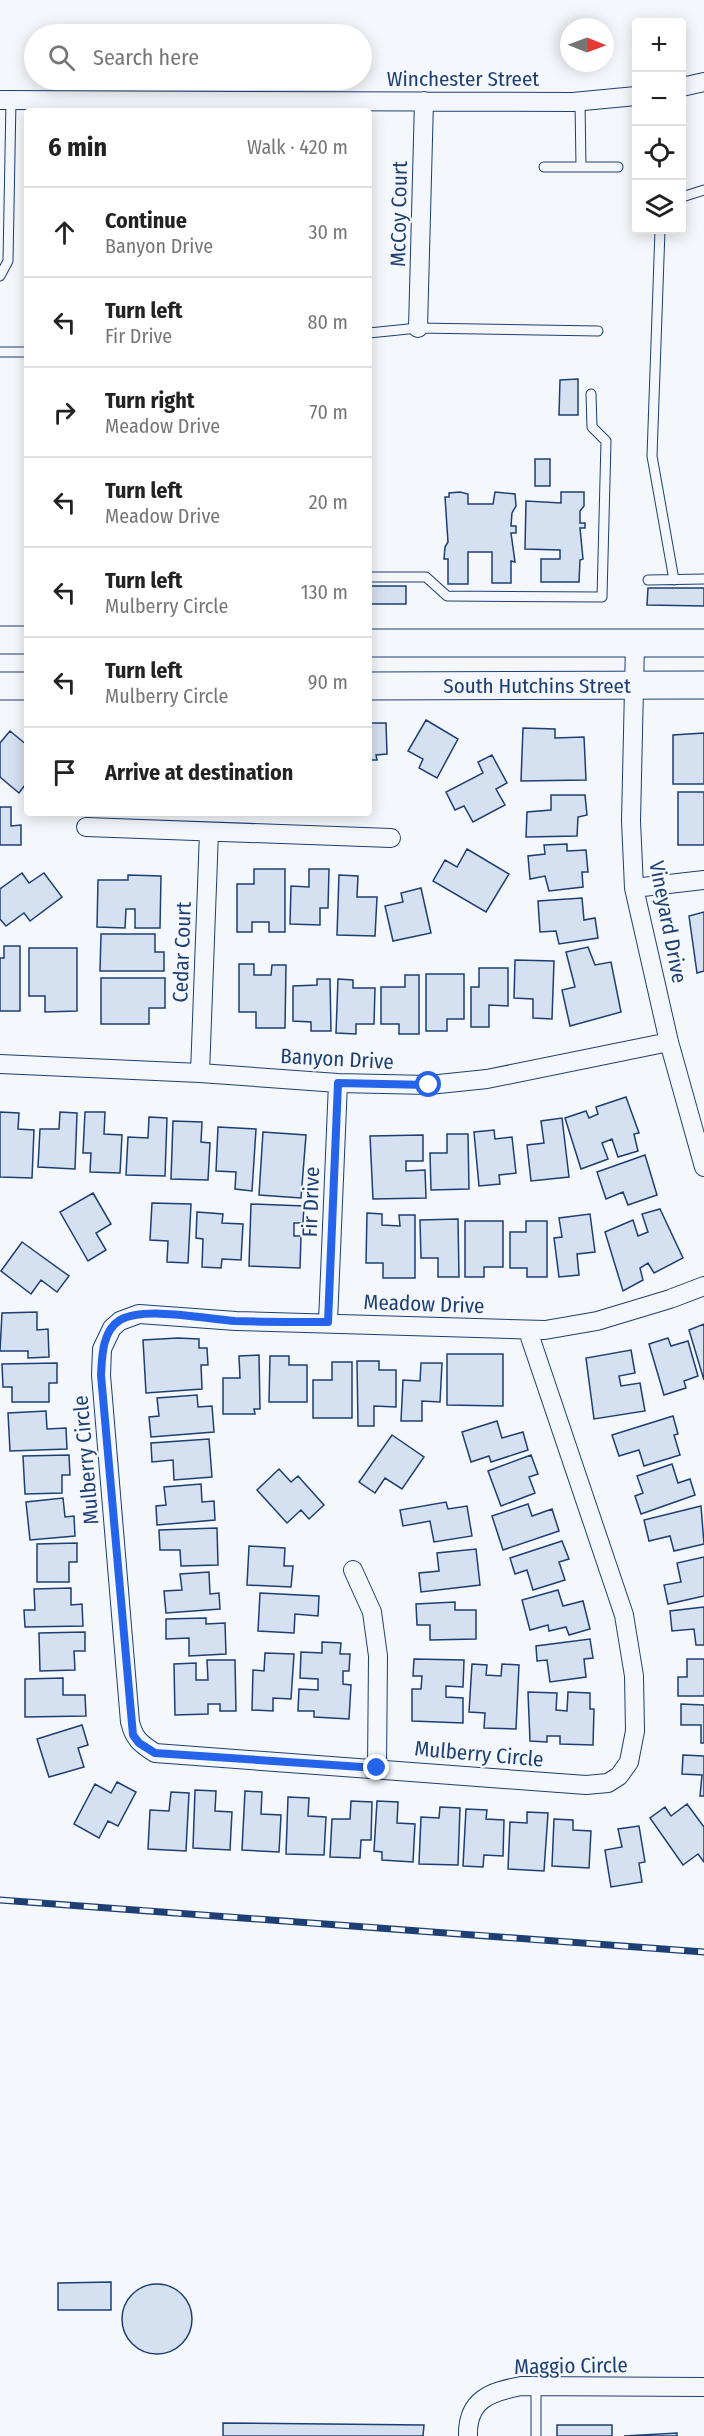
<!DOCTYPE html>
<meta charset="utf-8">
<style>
body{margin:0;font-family:"Fira Sans Condensed",sans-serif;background:#f6f6f6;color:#222}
.controls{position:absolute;right:18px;top:18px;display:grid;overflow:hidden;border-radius:6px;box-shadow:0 3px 15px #0003}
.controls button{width:54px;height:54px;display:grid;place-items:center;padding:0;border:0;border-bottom:2px solid #e0e0e0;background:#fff;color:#222;font:30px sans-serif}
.compass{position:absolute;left:560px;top:18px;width:54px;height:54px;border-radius:50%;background:#fff;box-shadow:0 3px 15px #0003;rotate:91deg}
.stop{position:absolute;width:18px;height:18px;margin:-14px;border:4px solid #2563eb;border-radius:50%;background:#fff}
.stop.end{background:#2563eb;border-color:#fff;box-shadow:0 2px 6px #0008}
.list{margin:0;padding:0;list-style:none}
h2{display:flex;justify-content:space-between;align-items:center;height:78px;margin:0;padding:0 24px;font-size:26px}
h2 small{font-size:20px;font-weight:400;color:#767676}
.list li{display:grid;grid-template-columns:39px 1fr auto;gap:18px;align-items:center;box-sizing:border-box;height:90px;padding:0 24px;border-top:2px solid #e0e0e0}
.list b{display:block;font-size:22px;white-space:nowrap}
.list p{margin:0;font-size:20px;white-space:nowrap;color:#767676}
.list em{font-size:20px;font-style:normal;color:#767676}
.icon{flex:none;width:33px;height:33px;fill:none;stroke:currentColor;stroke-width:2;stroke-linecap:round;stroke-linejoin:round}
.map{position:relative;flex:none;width:704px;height:2436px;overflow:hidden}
.search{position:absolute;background:#fff;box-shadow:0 3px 15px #0003;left:24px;top:24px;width:348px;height:66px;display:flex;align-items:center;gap:15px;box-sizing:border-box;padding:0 21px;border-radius:33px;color:#767676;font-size:22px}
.panel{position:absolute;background:#fff;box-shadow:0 3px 15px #0003;left:24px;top:108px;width:348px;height:708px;border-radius:6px}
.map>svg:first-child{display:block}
.building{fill:#d5e0f0;stroke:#1d3f73;stroke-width:1.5}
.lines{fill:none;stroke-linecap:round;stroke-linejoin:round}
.lane-casing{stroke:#1d3f73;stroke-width:11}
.street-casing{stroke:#1d3f73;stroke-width:20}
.primary-casing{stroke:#1d3f73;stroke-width:29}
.lane{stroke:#f4f7fb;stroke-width:9}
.street{stroke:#f4f7fb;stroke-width:18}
.primary{stroke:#f4f7fb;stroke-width:27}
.rail-casing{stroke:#1d3f73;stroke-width:7}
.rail{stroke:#f4f7fb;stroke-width:4.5;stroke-dasharray:14;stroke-linecap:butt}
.route{stroke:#2563eb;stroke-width:8}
.labels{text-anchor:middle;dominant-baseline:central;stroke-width:4.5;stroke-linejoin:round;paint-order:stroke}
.street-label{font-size:21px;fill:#1d3f73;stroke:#f4f7fb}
</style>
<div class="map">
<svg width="704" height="2436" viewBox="0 0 704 2436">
<rect width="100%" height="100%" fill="#f4f7fb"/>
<!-- building -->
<path class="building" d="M578,379V415H559L560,380Z
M535,459H550V486H535Z
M460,492L468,494V504H493L495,492L515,494L516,506L512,513L511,526H516V533H511L515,562L511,561V583H492V552H468V584H448V559H444L445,547L448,542L445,497H449V493Z
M561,492H584V506L580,511V523H585V528H580L583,559L580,560L579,582H541V559H560V550L525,549L526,501L561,503Z
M369,586H406V604H369Z
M648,588H704V606L647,605Z
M426,720L458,739L437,778L419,768L423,759L408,751Z
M369,723H386L387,754L376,755L377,760H369Z
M523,728L555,729V738L584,737L586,780L521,781Z
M10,731L27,745V787L25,785L19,793L0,777V743Z
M704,733V784H673V735Z
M492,755L507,783L496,789L505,805L473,822L464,806L455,810L446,792L483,773L478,762Z
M678,792H704V845H678Z
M551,795H585L587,815L578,817L577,836L526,837L527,812L551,810Z
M0,807H11V826L21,825V845H0Z
M567,844V851L586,850L588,872H582L583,887L549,891L545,876L530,879L528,856L545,854L544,845Z
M467,849L509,874L486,912L433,881L445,860L457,867Z
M254,869H285V932H269V922H252V932H237V884H254Z
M309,869H329L328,908H320V925L290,924L291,886L309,887Z
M22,873L29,883L44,873L62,897L30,921L24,913L6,926L0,919V889Z
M128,875L161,876L160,928H135V909H126L125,928L97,927L98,880H128Z
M339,875L358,876L357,897H377L375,936L337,935Z
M421,888L431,933L393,941L385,906L403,902L401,893Z
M582,898L584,920L595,918L598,938L559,944L556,931L540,932L538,901Z
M704,912V971L697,973L689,916Z
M101,934H155V952H164V971H100Z
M4,946H20V1011H0V958H4Z
M588,947L595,965L611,962L621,1012L570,1026L562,990L575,987L566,952Z
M29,948H77V1011L45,1012V996H29Z
M515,960L554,961L552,1019L533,1018V999L514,998Z
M239,964H254V975H271L272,965H286L285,1028H256V1012H239Z
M479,968H508V1006L489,1005V1027H471V987H479Z
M426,974H464V1019H447V1031H426Z
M405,975H419V1034H399V1024H381V987H405Z
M101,978H165V1008H149V1024H101Z
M317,979H330L331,1031H311V1022L293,1021V986L317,985Z
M338,979L353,980V988H375L374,1024H356V1034L336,1033Z
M626,1097L639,1133L634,1134L638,1151L618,1157L612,1139L602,1143L608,1159L581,1169L565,1118L586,1111L589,1118L598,1114L596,1107Z
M0,1112L19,1113L18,1129L34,1130L32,1178L0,1177Z
M60,1112L77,1113L75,1169L38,1167L40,1129H59Z
M85,1112H105L104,1134L122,1135L120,1173L90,1172L91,1153H83Z
M149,1117L167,1118L165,1176L126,1175L128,1137L148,1138Z
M562,1118L569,1177L531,1181L527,1145L544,1143L541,1121Z
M173,1121L202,1122L201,1142L210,1143L208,1180L171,1179Z
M218,1127L256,1129L252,1191L235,1189L236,1172L216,1171Z
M494,1130L495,1139L512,1137L516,1173L499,1175L500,1184L479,1186L474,1132Z
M263,1132L306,1135L301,1198L259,1195Z
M447,1134H468L469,1189L431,1190L430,1153H447Z
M423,1135V1161H406V1171L425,1170L426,1198L373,1199L370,1136Z
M645,1155L657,1195L628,1205L623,1192L606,1199L597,1172Z
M93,1193L111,1224L96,1233L106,1250L88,1261L60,1212Z
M152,1203L191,1204L188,1263L167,1262L168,1241L150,1240Z
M251,1204L304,1206L303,1223H294V1236H301L300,1268L249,1266Z
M660,1209L683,1258L654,1273L648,1263L640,1268L643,1280L623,1291L605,1232L633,1220L638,1236L648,1232L642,1214Z
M197,1212L223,1214L222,1223L243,1224L241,1260L222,1259L221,1268L202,1267L203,1239L196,1238Z
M367,1213L382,1214V1225L400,1226L399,1215H415V1278H383V1263H366Z
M590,1214L595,1252L577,1254L579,1275L559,1277L554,1238L562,1237L559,1218Z
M458,1219L459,1277H438V1258H421L420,1220Z
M465,1221H503V1267H484V1277H465Z
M526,1221H547V1277H527V1268H510V1232H526Z
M22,1242L69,1276L57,1292L41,1280L31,1294L1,1271Z
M37,1312V1330L48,1329L49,1357L28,1358V1351H0L2,1313Z
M704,1324V1380L689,1330Z
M178,1338L199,1339V1348H207L208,1365H201L202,1389L146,1393L143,1340Z
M668,1338L671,1346L688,1341L698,1376L684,1381L686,1388L664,1395L649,1344Z
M631,1350L635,1373L619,1376L621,1386L640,1383L645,1411L594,1419L586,1358Z
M447,1354H503V1406L447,1405Z
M259,1355L260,1409H254L255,1414H223V1378H240L239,1356Z
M270,1356H289V1365H307V1402H269Z
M357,1361H379V1370H396V1407L374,1406V1426H358Z
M332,1362H352V1418H313V1380H332Z
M57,1363V1383H49V1402H12V1387H3L2,1364Z
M421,1363H442L440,1402L422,1401V1421H401L403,1380L420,1381Z
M197,1395L198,1407L212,1406L214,1432L151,1437L149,1417L159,1416L157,1398Z
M46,1411L47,1429L66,1428L67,1449L10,1451L8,1413Z
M673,1416L678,1434L674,1435L680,1455L644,1466L639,1450L619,1456L612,1435Z
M497,1421L502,1438L523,1432L528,1450L491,1462L489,1456L471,1462L462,1432Z
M392,1435L424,1457L402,1489L385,1478L375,1493L359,1482Z
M209,1439L212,1477L174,1480L173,1460L152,1462L151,1443Z
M69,1455L70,1475H62V1493L25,1494L23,1456Z
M531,1455L538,1474L529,1477L535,1493L501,1506L488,1471Z
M672,1464L678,1483L690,1479L695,1495L641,1514L635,1496L643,1493L637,1476Z
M279,1469L291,1482L298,1476L324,1505L309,1519L301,1510L287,1523L257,1490Z
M201,1484L202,1502L214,1501L215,1520L157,1525L156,1506L166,1505L164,1487Z
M63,1498L65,1517L74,1516L75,1536L30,1540L26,1502Z
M446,1502L448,1509L467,1506L472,1536L434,1542L430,1521L403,1526L400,1510Z
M528,1504L532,1516L552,1509L559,1531L503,1550L492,1516Z
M701,1506L704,1544L674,1551L670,1536L649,1541L644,1520Z
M217,1528L218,1565L181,1566L180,1550H160L159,1530Z
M562,1541L569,1559L559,1562L565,1580L533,1590L527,1570L515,1574L510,1558Z
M77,1543V1562H69V1582H37V1544Z
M249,1546L285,1548L284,1566H293L291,1587L247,1585Z
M476,1549L480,1585L421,1592L419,1573L439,1571L437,1553Z
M704,1557V1596L668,1604L664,1585L681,1582L677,1563Z
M209,1572L210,1594L219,1593L220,1609L166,1613L164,1591L182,1590L180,1574Z
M71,1588V1605L82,1604L83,1626L25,1627L24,1610H35L34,1589Z
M558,1590L563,1606L583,1601L590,1629L569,1635L566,1627L549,1631L548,1625L530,1630L522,1600Z
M260,1593L319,1596L318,1616L295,1614L294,1633L258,1631Z
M455,1602V1610H476V1639L430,1640V1625H417L416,1604Z
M704,1607V1645H696L694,1629L672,1631L670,1611Z
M206,1618V1624L225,1623L226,1654L189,1656V1638L166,1639V1619Z
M85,1632V1651H74L75,1670L40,1671L39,1633Z
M590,1639L593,1658L584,1659L586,1677L550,1682L547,1660L537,1661L536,1646Z
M322,1642L341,1643L340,1654H350L349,1671H343V1684L351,1685L349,1719L314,1717V1711H298L299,1689L318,1690V1679L300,1678L301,1652L322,1653Z
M265,1653L294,1654L291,1699L273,1698V1711L252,1710L253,1670L264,1671Z
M414,1659L464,1660L463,1687L446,1686V1697L463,1698V1723L412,1721V1689H421L422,1676H413Z
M687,1659H704V1696H678V1677H687Z
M207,1660H235L236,1711H220V1704H208V1714L175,1715L174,1664L196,1663V1680H208Z
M472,1664L487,1665L486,1675L501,1676L502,1664L519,1665L516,1729L484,1728L485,1713L469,1712Z
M63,1678V1695H85L86,1716L25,1717V1679Z
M528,1692L557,1693L556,1710L567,1711L568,1692L590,1693V1709H594L593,1745L560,1744V1736H547V1742L530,1741Z
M681,1704L704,1705V1743H701V1725H681Z
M82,1725L88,1745L78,1748L84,1767L49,1777L37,1739Z
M683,1755L704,1756V1796H700L702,1775L682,1774Z
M117,1782L136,1792L118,1826L108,1821L99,1838L74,1824L95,1784L111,1793Z
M195,1790L216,1791L215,1811L232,1812L230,1850L193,1848Z
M245,1791L262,1792L261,1814L281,1815L279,1852L242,1850Z
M171,1792L189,1793L186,1851L148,1849L150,1810L169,1811Z
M288,1797L309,1798L308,1816L326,1817L324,1855L286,1854Z
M351,1801L372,1802L371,1840H361L360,1858L330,1857L332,1819H350Z
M377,1801L398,1802L397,1823L415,1824L413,1862L382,1860V1852L374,1851Z
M687,1804L704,1827V1862L698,1854L683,1865L650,1818L665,1807L671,1816Z
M440,1807L460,1808L458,1865L419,1864L421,1817L439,1818Z
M466,1809L487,1810L486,1819L504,1820L503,1856L484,1855L483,1867L463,1866Z
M527,1812L548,1813L544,1871L508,1869L510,1822L527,1823Z
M554,1819L573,1820V1830L591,1831L589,1868L552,1866Z
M639,1826L645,1862L639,1863L642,1882L611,1887L605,1850L622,1847L618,1829Z
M111,2282V2310H58V2283Z
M122 2319a35 35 0 1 1 70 0a35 35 0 1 1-70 0Z
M223,2423L424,2425L423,2436H223Z
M557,2425H612V2436H557Z
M677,2433V2436H624Z"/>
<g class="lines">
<defs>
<path id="lane" d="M580,102L581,167
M544,167H618
M682,197L704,190
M660,230L652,456L674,580
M0,276L8,261L11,100
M369,333L418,328L598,331
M0,352H27
M369,577H426L447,596L602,597L606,441L592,427L591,394
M648,580L704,579
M536,2436V2386"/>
<path id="street" d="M682,87L704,82
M0,100L573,102L636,96
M418,328L424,101
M635,644L631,821L634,888L669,1042L704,1167
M86,827L391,838
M634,888L704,880
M0,1064L200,1073L338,1083L429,1085L487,1079L669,1042
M200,1073L209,832
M328,1322L338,1083
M528,1331L624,1615L634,1676L635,1731L629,1762L619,1776L608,1783L586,1785L155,1753C141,1744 134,1739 130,1722L101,1375L102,1349L112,1328L120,1321L139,1314L236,1321L545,1330L597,1321L670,1299L704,1286
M353,1570L372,1612L378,1656L377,1768
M468,2436C467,2399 491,2392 521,2386L704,2387"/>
<path id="primary" d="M0,640H27
M369,643H704
M0,686H27
M369,686L704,685"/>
</defs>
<!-- lane casing -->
<use href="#lane" class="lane-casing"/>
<!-- street casing -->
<use href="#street" class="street-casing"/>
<!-- primary casing -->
<use href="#primary" class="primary-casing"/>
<!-- lane -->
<use href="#lane" class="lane"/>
<!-- street -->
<use href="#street" class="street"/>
<!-- primary -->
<use href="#primary" class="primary"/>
<defs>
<path id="rail" d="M0,1900L704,1952"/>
</defs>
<!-- rail casing -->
<use href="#rail" class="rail-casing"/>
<!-- rail -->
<use href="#rail" class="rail"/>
</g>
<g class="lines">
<!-- route -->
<path class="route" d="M377,1768L155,1753L139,1743L133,1735L101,1375C102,1357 102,1331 120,1320C145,1306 206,1319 235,1321C266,1322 297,1322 328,1322L338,1083L429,1085"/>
</g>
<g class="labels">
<!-- street labels -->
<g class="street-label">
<text x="463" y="79">Winchester Street</text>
<text transform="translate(399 214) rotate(-89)">McCoy Court</text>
<text x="537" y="686">South Hutchins Street</text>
<text transform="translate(668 922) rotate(79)">Vineyard Drive</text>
<text transform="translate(182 952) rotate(-88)">Cedar Court</text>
<text transform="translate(337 1059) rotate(3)">Banyon Drive</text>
<text transform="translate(311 1202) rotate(-88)">Fir Drive</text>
<text transform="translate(424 1304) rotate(2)">Meadow Drive</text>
<text transform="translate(86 1460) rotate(-95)">Mulberry Circle</text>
<text transform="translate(479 1754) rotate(5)">Mulberry Circle</text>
<text transform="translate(571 2366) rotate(-1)">Maggio Circle</text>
</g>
</g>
</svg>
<div class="controls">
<button>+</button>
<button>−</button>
<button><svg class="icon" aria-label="locate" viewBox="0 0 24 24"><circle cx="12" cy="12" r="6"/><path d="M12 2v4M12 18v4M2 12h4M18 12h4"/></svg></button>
<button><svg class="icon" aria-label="layers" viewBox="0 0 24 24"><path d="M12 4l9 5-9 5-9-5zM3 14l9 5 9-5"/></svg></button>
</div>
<svg class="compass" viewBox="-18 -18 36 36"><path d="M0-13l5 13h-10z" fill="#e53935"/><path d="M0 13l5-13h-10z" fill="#767676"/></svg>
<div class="stop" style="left:429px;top:1085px"></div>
<div class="stop end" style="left:377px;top:1768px"></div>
<div class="search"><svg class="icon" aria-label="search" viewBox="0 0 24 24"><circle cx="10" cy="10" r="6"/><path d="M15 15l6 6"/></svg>Search here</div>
<section class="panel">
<h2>6 min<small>Walk · 420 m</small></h2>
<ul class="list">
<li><svg class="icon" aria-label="ahead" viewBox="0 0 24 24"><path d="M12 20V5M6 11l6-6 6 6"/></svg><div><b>Continue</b><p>Banyon Drive</p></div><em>30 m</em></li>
<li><svg class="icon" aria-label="left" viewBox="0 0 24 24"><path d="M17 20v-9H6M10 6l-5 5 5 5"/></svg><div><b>Turn left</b><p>Fir Drive</p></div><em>80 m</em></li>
<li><svg class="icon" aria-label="right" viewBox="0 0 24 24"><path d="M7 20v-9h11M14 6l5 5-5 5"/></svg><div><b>Turn right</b><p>Meadow Drive</p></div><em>70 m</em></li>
<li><svg class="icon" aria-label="left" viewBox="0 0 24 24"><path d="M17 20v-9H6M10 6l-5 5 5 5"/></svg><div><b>Turn left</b><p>Meadow Drive</p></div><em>20 m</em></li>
<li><svg class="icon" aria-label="left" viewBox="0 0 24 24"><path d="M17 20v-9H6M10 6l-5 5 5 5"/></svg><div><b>Turn left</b><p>Mulberry Circle</p></div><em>130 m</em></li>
<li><svg class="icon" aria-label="left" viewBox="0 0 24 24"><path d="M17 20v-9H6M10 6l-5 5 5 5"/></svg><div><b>Turn left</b><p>Mulberry Circle</p></div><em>90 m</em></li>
<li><svg class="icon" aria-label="arrive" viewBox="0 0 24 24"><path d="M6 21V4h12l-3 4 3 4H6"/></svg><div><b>Arrive at destination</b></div></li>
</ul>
</section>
</div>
